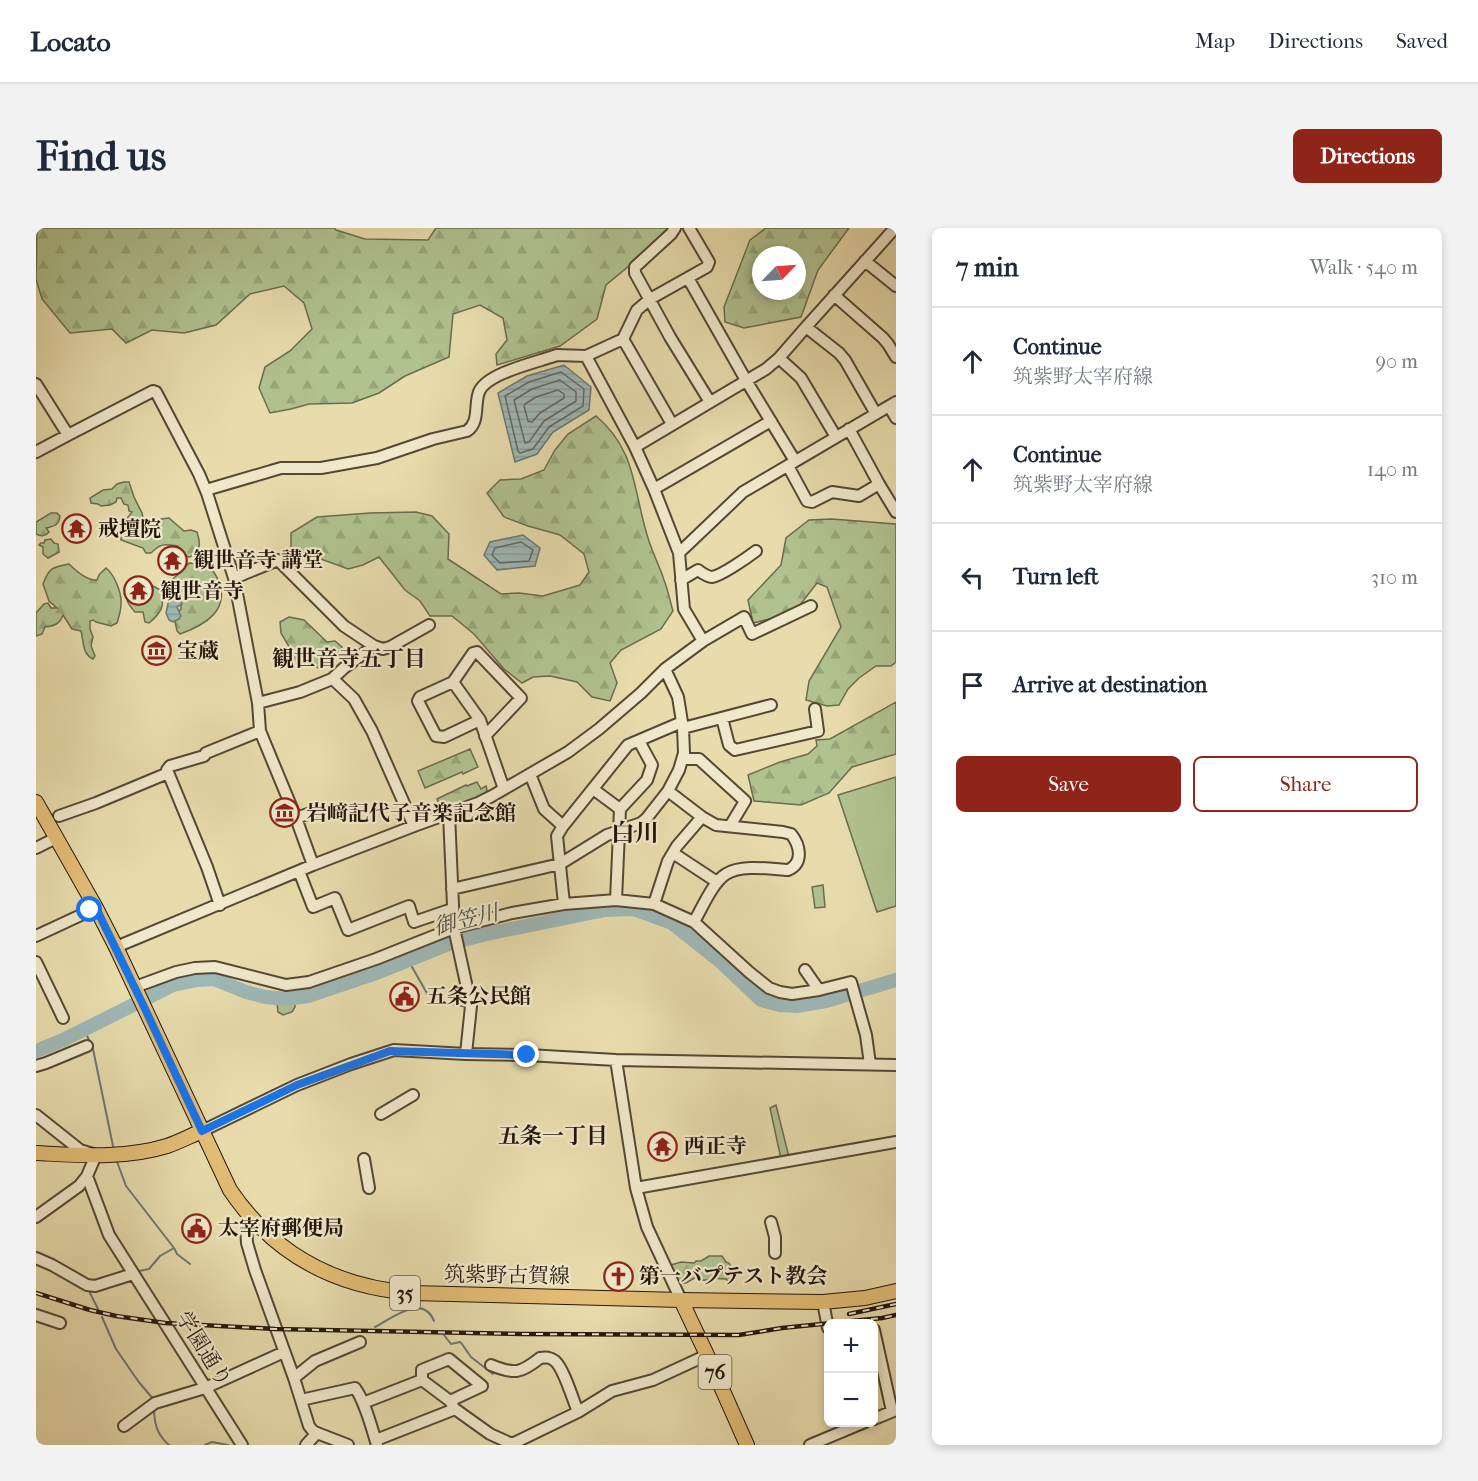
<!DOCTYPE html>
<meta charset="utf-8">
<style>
body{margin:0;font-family:"IM FELL French Canon","Noto Serif JP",serif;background:#f2f2f3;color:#1f2937}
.controls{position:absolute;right:18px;bottom:18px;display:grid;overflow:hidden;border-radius:9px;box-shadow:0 3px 9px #0003}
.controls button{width:54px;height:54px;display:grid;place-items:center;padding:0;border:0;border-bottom:2px solid #e0e1e3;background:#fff;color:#1f2937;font:30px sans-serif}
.compass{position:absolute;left:716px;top:18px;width:54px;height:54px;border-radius:50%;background:#fff;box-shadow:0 3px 9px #0003;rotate:65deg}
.stop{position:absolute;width:18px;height:18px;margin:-14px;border:4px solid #1a73e8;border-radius:50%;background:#fff}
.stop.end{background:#1a73e8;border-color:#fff;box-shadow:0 2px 6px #0008}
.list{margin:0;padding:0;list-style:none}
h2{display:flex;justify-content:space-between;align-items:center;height:78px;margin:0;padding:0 24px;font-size:26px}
h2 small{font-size:20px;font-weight:400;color:#747a83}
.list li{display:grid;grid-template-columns:39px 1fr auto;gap:18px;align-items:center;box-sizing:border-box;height:108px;padding:0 24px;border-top:2px solid #e0e1e3}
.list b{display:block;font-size:22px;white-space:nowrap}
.list p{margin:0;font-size:20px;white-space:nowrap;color:#747a83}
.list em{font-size:20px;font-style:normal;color:#747a83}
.actions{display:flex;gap:12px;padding:18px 24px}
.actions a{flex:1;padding:14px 0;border:2px solid #8f2418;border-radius:9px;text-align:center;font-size:21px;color:#8f2418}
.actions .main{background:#8f2418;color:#fff}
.icon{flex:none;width:33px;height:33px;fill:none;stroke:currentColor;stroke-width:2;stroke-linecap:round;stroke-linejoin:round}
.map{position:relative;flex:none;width:860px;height:1217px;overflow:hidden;border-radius:9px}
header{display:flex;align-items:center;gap:36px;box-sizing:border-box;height:84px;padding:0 30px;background:#fff;border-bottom:2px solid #e0e1e3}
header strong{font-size:28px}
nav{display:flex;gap:33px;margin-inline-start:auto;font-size:21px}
.intro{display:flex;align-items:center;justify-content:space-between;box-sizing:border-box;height:144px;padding:0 36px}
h1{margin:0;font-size:42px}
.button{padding:15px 27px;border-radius:9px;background:#8f2418;color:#fff;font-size:21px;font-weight:700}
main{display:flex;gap:36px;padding:0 36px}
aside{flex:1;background:#fff;border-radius:9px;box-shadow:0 3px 9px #0003}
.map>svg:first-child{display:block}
.forest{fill:url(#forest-firs);stroke:#6a6c4d;stroke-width:1.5;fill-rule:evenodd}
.park{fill:#b0c28f;stroke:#6a6c4d;stroke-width:1.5}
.water{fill:url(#water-rules);stroke:#6d7772;stroke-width:1.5}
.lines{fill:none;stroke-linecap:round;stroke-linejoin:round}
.shore{stroke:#606761;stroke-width:1.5}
.stream{stroke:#6d7772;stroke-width:2}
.river{stroke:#9eb8b7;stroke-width:14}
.minor-casing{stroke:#544834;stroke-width:14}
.major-casing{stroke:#23160b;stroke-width:16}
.minor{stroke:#f0e8ca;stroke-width:10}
.major{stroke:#e4be76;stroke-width:14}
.rail-casing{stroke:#23160b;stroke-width:4.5}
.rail{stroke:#f0e8ca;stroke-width:2;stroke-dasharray:7;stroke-linecap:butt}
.route{stroke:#1a73e8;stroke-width:8}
.labels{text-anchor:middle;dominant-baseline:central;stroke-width:4.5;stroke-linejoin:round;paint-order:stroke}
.shield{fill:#f0e8ca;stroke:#605544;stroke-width:1.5}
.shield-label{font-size:20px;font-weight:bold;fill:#23160b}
.poi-label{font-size:21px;font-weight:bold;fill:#23160b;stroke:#f0e8ca;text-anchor:start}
.street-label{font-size:21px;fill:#23160b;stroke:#f0e8ca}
.neighbourhood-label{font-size:22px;font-weight:bold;fill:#23160b;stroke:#f0e8ca}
.water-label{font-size:22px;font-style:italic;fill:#4e4f47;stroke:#f0e8ca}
.quarter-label{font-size:24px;font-weight:bold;fill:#23160b;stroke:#f0e8ca}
</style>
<header>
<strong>Locato</strong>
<nav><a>Map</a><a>Directions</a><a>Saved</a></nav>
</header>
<div class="intro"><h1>Find us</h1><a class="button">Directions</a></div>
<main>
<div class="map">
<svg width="860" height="1217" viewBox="0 0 860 1217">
<defs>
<pattern id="forest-firs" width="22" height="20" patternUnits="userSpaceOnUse" patternTransform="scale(1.5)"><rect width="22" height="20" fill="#b0c28f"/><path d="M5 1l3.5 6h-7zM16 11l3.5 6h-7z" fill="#97a67a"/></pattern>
<pattern id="water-rules" width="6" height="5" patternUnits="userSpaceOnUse" patternTransform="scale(1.5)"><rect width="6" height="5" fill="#9eb8b7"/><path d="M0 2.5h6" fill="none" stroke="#889d9c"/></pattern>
</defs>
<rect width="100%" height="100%" fill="#e8dcad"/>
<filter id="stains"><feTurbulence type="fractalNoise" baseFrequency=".00333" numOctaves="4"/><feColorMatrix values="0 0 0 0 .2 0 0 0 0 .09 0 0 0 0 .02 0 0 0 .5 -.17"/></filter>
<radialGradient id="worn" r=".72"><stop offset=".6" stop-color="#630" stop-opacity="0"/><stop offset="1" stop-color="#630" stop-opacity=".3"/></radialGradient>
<!-- forest -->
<path class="forest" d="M1,0H298L300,2L329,11L392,12L400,0H632L628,9L570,57L561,91L524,118L461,137L460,126L471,112L467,90L444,77L417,86L413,129L369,148L343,165L316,175L273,176L255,181L234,185L223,160L229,139L254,123L276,101L268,75L248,58L214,66L180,97L148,105L116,102L90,115L76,101L34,105L6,71L0,51Z
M730,0H813L782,42L765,89L708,100L689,94L688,79L714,12ZM725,27H761V63H725Z
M560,188C602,223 597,266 613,313C617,326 624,339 628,352C632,362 634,373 637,383L625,401L585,422L574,435L581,455L574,473L556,469L541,454L514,448L497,449L486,455L468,441L438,406L416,388H394L384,373L369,362L343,329L327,337L312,341L255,320V305L281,289L334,285L380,284L396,288L413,306L412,331L465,366L483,365L507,368L544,357L553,344L548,326L524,307L492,298L468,289L451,265L464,252L485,251L508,242L519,222L532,206Z
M88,254H93L98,269L106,285L107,290L93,295H90L89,293L96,284L93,283L92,277L88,276L85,270H81L80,274L74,277L65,278L62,276L55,275L54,270L67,262L76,261L81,256Z
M15,285H21L24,288C23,298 18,298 10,300L13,304C10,308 5,309 0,306V294Z
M133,290L148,303L155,302L161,304C165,317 165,320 154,329L148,328L142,318C128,316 125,315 115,325H110L107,320L85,312V307L125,291Z
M796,291L860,296V434L855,438H840L823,450L812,461L803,477L791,478L770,472L773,453L805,399L791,359L781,355L764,377L742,389L717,395L712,372L745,337L750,310L773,292Z
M15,311L18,315L22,316L23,324L12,330L7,326V319L3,317L5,315H8L9,312Z
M153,335L172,336C175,341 180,346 182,352C195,382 169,397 144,406L141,403L138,389L145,381V362L132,358L130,356L144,345Z
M33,336C40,343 51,353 61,352L63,347L70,340C78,346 86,365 85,376C85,382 83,389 81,395L75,398L60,394L57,392L54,393V401L57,409L55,418L59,428L57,431C46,426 48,414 45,403L36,401L27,387C24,396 18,398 9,399L6,406L0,408V385L8,376L12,375L15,380H21L13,373L7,356C13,340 16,339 33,336Z
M110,355L119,359L126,363C128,379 126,384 113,395L109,394L107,384H99C92,376 90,373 90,363L95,359L103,360Z
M253,389L268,392L291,414L299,413L306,419L291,435L283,440L273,437L261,436L259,429L245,405L244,394Z
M860,474V526L816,539L793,565L765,577L718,573L712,547L744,534L772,526L781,518L780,512L794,511Z
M434,521L442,539L427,546L426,544L389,560L382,543Z
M441,554L445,561L450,558L452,566L414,582L413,577L404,579L401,571L430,557L431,558Z
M248,768L253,773L261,771V774L259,775V779L256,784L247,787L242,784L241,775L244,769Z
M673,1028H686L690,1034L693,1035C696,1040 698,1048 695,1053H692L690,1051C686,1051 681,1050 677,1051C670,1052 665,1054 660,1049L650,1055H642L634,1039L635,1037L645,1034L658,1035L660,1033H665Z"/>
<!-- park -->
<path class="park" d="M860,549V678L841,684L802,567Z
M787,657L789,679L779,680L776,659Z
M740,877L753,929L745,931L734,880Z"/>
<!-- water -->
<path class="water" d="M528,137L555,159L553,182L517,204L501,226L479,234L462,165L491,148Z
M487,307L504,320L499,338L461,342L448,327L454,314Z
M138,369L143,370L146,376L141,379L145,388L143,391L137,394L133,392L130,385L133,371Z"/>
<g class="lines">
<!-- shore -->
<path class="shore" d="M525,144L548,161L547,178L513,199L497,221L484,225L482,223L469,168L493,154Z
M524,152L540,164V173L508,193L493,214L489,215L478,172L496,161Z
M522,162L528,166V170L504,185L496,194L492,193L488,178L489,176L500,169Z
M485,314L497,322L493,333L464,335L456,327L459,320Z"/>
<!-- stream -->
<path class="stream" d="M372,732L392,767L410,775L431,779
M48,801L57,821L78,923
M80,931L90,958L138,1020L124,1028L113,1041L103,1043
M138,1020L141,1026L154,1036
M54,1065L62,1081
M66,1089L80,1121L102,1153L118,1172
M339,1099C356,1090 387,1065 398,1093
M408,1107L415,1116L424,1114L426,1116L435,1129L457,1146
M118,1180C118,1195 121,1207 133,1217
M169,1217L176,1214L192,1217"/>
<!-- river -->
<path class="river" d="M0,823L27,812L137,757L161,752L178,751L210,764L229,769L250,771L272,768L343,744L415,715L455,705L569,682L597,681L636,695L685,734L725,772L744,777L761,778L790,773L860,752"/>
<defs>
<path id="minor" d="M639,0L635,6L599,39V45L634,109L674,174
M829,33L860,58
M652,50L711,154L759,233
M798,67L847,110L852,116L860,129
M770,99L803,125L809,132L840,186
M587,111L636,196
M743,130L765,150L800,209
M0,156L32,207L117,163L120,164L163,246L171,265L198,350L222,475L224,503L260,590L277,637
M853,178L860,190
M813,201L843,256L860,284
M599,219L730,141L743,130L770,99L859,0
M0,224L32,207
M752,238L771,273L776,274L796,264L823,268L843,256
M618,261L735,193
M170,262L245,240H285L341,230L397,211L431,203C444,194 438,177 443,164C450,146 497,135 515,129L521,127L550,128L587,111L601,82L614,71L671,39L673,34L653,0
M643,325L707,264L860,174
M198,350L242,332L308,398L338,418L308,440L296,451
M645,352L662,342C666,345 671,349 676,349C685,348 712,329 720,323
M667,413L708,389L716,406L775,378
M338,418L347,421L354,419L393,397
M417,454L384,469L382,473L400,508L408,509L444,492
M222,475L264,464L296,451L299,453L318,471L336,503L378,598
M686,490L693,517L699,522L782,503L779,481
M647,500L735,477
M449,508L485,470L441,424L437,425L417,454L444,492L468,561
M647,531H663L709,573L694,598
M494,546L508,581L527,598
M557,561L584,581L580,672
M632,563L666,589L680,597L747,604L755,606C764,617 768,635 752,642C735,641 705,636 690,646C677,654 666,680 658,694
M584,581L611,552L616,537L603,513
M413,586L418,700L435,778L430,826
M23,588L60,575L132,545
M260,590L286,581
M0,620L20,610
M637,625L681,654
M263,643L277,679L299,670L312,702L373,678L378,694L416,681
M416,661L524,636L571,607L605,595L610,591L632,563L643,542L648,525L647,500L642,469L629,441
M528,676L521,608L527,598L592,517L646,494
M618,676L632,633L641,618L666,589
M184,677L171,639L131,542L134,538L168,528L170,525L224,503
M0,708L60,680
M80,719L277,637L378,598L442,575L456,568L532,524L563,501L605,465L629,441L667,413L648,381L643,325L618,261L599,219L550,128
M0,734L27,790
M769,742L783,762
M99,759L140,744L159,740L179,739L250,757L273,754L340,731L418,700L476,685L528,676L580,672L618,676L658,694L713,744L733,760L744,764L756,766L783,762L815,754L830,807L834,836
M580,832L600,960L611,999L645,1072
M0,838L10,835L51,818
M345,886L377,867
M0,887L44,922L60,927L51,948L43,958L0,989
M166,903L261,857L315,836L358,822L430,826L491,827L580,832L860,837
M328,931L333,960
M51,948L73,1007L206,1217
M600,960L860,914
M217,992L210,997L211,1015L219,1042L258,1150L273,1198L277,1203L281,1205
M735,994L739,1009V1025
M0,1030L16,1037L51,1057L59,1058L97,1046
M787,1074L792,1100
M0,1087L24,1095
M838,1102L856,1183
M455,1137C479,1147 485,1145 504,1130C510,1129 514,1129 519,1133C528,1141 537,1172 542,1184
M258,1150L279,1133L324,1114
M386,1152V1142L413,1131L446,1158L414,1173
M265,1172L319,1160C329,1173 336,1201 341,1217
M327,1175L386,1152L414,1173L417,1178
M838,1191L860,1182
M88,1198L119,1175L169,1160L248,1124
M340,1212L419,1181L454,1206L476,1216L542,1184L576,1163L617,1152L671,1127
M270,1217L281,1205L312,1217
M774,1217L829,1194"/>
<path id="major" d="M0,574L60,680L80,719L194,962C238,1027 299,1059 376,1065L645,1072L787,1074L829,1070L860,1063
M0,925C43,927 89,931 131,918C143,914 154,908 166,903
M645,1072L671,1127L711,1217"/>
</defs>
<!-- minor casing -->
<use href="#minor" class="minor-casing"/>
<!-- major casing -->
<use href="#major" class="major-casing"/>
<!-- minor -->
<use href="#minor" class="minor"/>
<!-- major -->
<use href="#major" class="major"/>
<defs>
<path id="rail" d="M0,1065L54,1082L80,1088L129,1095L239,1101L486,1106L703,1107L746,1100L846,1090L860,1087
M813,1086L860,1076"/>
</defs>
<!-- rail casing -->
<use href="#rail" class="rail-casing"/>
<!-- rail -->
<use href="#rail" class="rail"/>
</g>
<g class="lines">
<!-- route -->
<path class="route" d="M54,682L60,680L110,783L166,903L261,857L354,823L491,827"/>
</g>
<!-- icons -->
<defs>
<symbol id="temple-ring" viewBox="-11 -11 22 22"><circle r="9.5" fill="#f0e8ca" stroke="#8f2418" stroke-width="1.5"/><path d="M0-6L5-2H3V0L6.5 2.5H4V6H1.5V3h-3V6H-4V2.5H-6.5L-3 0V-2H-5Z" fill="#8f2418"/></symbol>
<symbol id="museum-ring" viewBox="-11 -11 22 22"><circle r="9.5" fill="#f0e8ca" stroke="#8f2418" stroke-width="1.5"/><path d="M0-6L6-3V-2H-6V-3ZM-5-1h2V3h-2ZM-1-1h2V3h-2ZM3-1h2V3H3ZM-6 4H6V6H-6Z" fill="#8f2418"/></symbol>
<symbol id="civic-ring" viewBox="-11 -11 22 22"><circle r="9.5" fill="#f0e8ca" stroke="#8f2418" stroke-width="1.5"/><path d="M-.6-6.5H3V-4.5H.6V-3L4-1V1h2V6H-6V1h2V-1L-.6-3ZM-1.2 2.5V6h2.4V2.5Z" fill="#8f2418"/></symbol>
<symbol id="church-ring" viewBox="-11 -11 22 22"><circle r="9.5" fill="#f0e8ca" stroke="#8f2418" stroke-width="1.5"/><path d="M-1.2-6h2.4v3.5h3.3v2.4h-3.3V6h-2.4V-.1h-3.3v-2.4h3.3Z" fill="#8f2418"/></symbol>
</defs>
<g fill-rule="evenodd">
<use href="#temple-ring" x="24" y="284" width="33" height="33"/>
<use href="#temple-ring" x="120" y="316" width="33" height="33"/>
<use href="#temple-ring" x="86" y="346" width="33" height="33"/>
<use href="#museum-ring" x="104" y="406" width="33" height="33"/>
<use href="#museum-ring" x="232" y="568" width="33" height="33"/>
<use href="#civic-ring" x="352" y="752" width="33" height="33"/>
<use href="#temple-ring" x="610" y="902" width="33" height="33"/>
<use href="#civic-ring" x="144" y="984" width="33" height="33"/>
<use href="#church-ring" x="566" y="1032" width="33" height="33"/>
</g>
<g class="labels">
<!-- shield labels -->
<g class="shield">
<rect x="354" y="1048" width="30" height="34" rx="4.5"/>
<rect x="662.5" y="1127" width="33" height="34" rx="4.5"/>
</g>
<g class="shield-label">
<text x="369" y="1065">35</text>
<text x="679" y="1144">76</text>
</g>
<!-- poi labels -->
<g class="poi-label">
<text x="62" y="301">戒壇院</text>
<text x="157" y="332">観世音寺 講堂</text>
<text x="124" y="363">観世音寺</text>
<text x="141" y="423">宝蔵</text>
<text x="270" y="585">岩﨑記代子音楽記念館</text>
<text x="390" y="768">五条公民館</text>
<text x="648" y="918">西正寺</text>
<text x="182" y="1000">太宰府郵便局</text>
<text x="603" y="1048">第一バプテスト教会</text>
</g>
<!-- street labels -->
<g class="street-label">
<text transform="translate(471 1047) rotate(1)">筑紫野古賀線</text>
<text transform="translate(168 1121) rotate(58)">学園通り</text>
</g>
<!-- neighbourhood labels -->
<g class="neighbourhood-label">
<text x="313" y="431">観世音寺五丁目</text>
<text x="517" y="908">五条一丁目</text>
</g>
<!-- water labels -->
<g class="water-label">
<text transform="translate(430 692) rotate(-14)">御笠川</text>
</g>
<!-- quarter labels -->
<g class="quarter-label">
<text x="599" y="605">白川</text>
</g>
</g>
<rect width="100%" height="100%" filter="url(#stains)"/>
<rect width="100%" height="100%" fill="url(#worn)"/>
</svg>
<div class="controls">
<button>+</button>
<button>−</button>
</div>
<svg class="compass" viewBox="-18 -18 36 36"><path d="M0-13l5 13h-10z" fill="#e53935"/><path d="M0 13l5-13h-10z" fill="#747a83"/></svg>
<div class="stop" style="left:54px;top:682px"></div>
<div class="stop end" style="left:491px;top:827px"></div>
</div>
<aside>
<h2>7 min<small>Walk · 540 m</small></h2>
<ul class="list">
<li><svg class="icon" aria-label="ahead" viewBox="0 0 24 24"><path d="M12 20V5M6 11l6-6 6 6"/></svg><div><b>Continue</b><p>筑紫野太宰府線</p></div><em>90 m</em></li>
<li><svg class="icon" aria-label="ahead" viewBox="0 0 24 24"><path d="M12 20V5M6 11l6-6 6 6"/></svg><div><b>Continue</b><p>筑紫野太宰府線</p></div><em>140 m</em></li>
<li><svg class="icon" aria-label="left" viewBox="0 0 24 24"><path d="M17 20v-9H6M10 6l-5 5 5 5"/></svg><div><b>Turn left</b></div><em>310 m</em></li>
<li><svg class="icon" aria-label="arrive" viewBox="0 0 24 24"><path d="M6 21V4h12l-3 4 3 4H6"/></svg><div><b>Arrive at destination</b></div></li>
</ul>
<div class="actions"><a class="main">Save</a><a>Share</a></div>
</aside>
</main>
